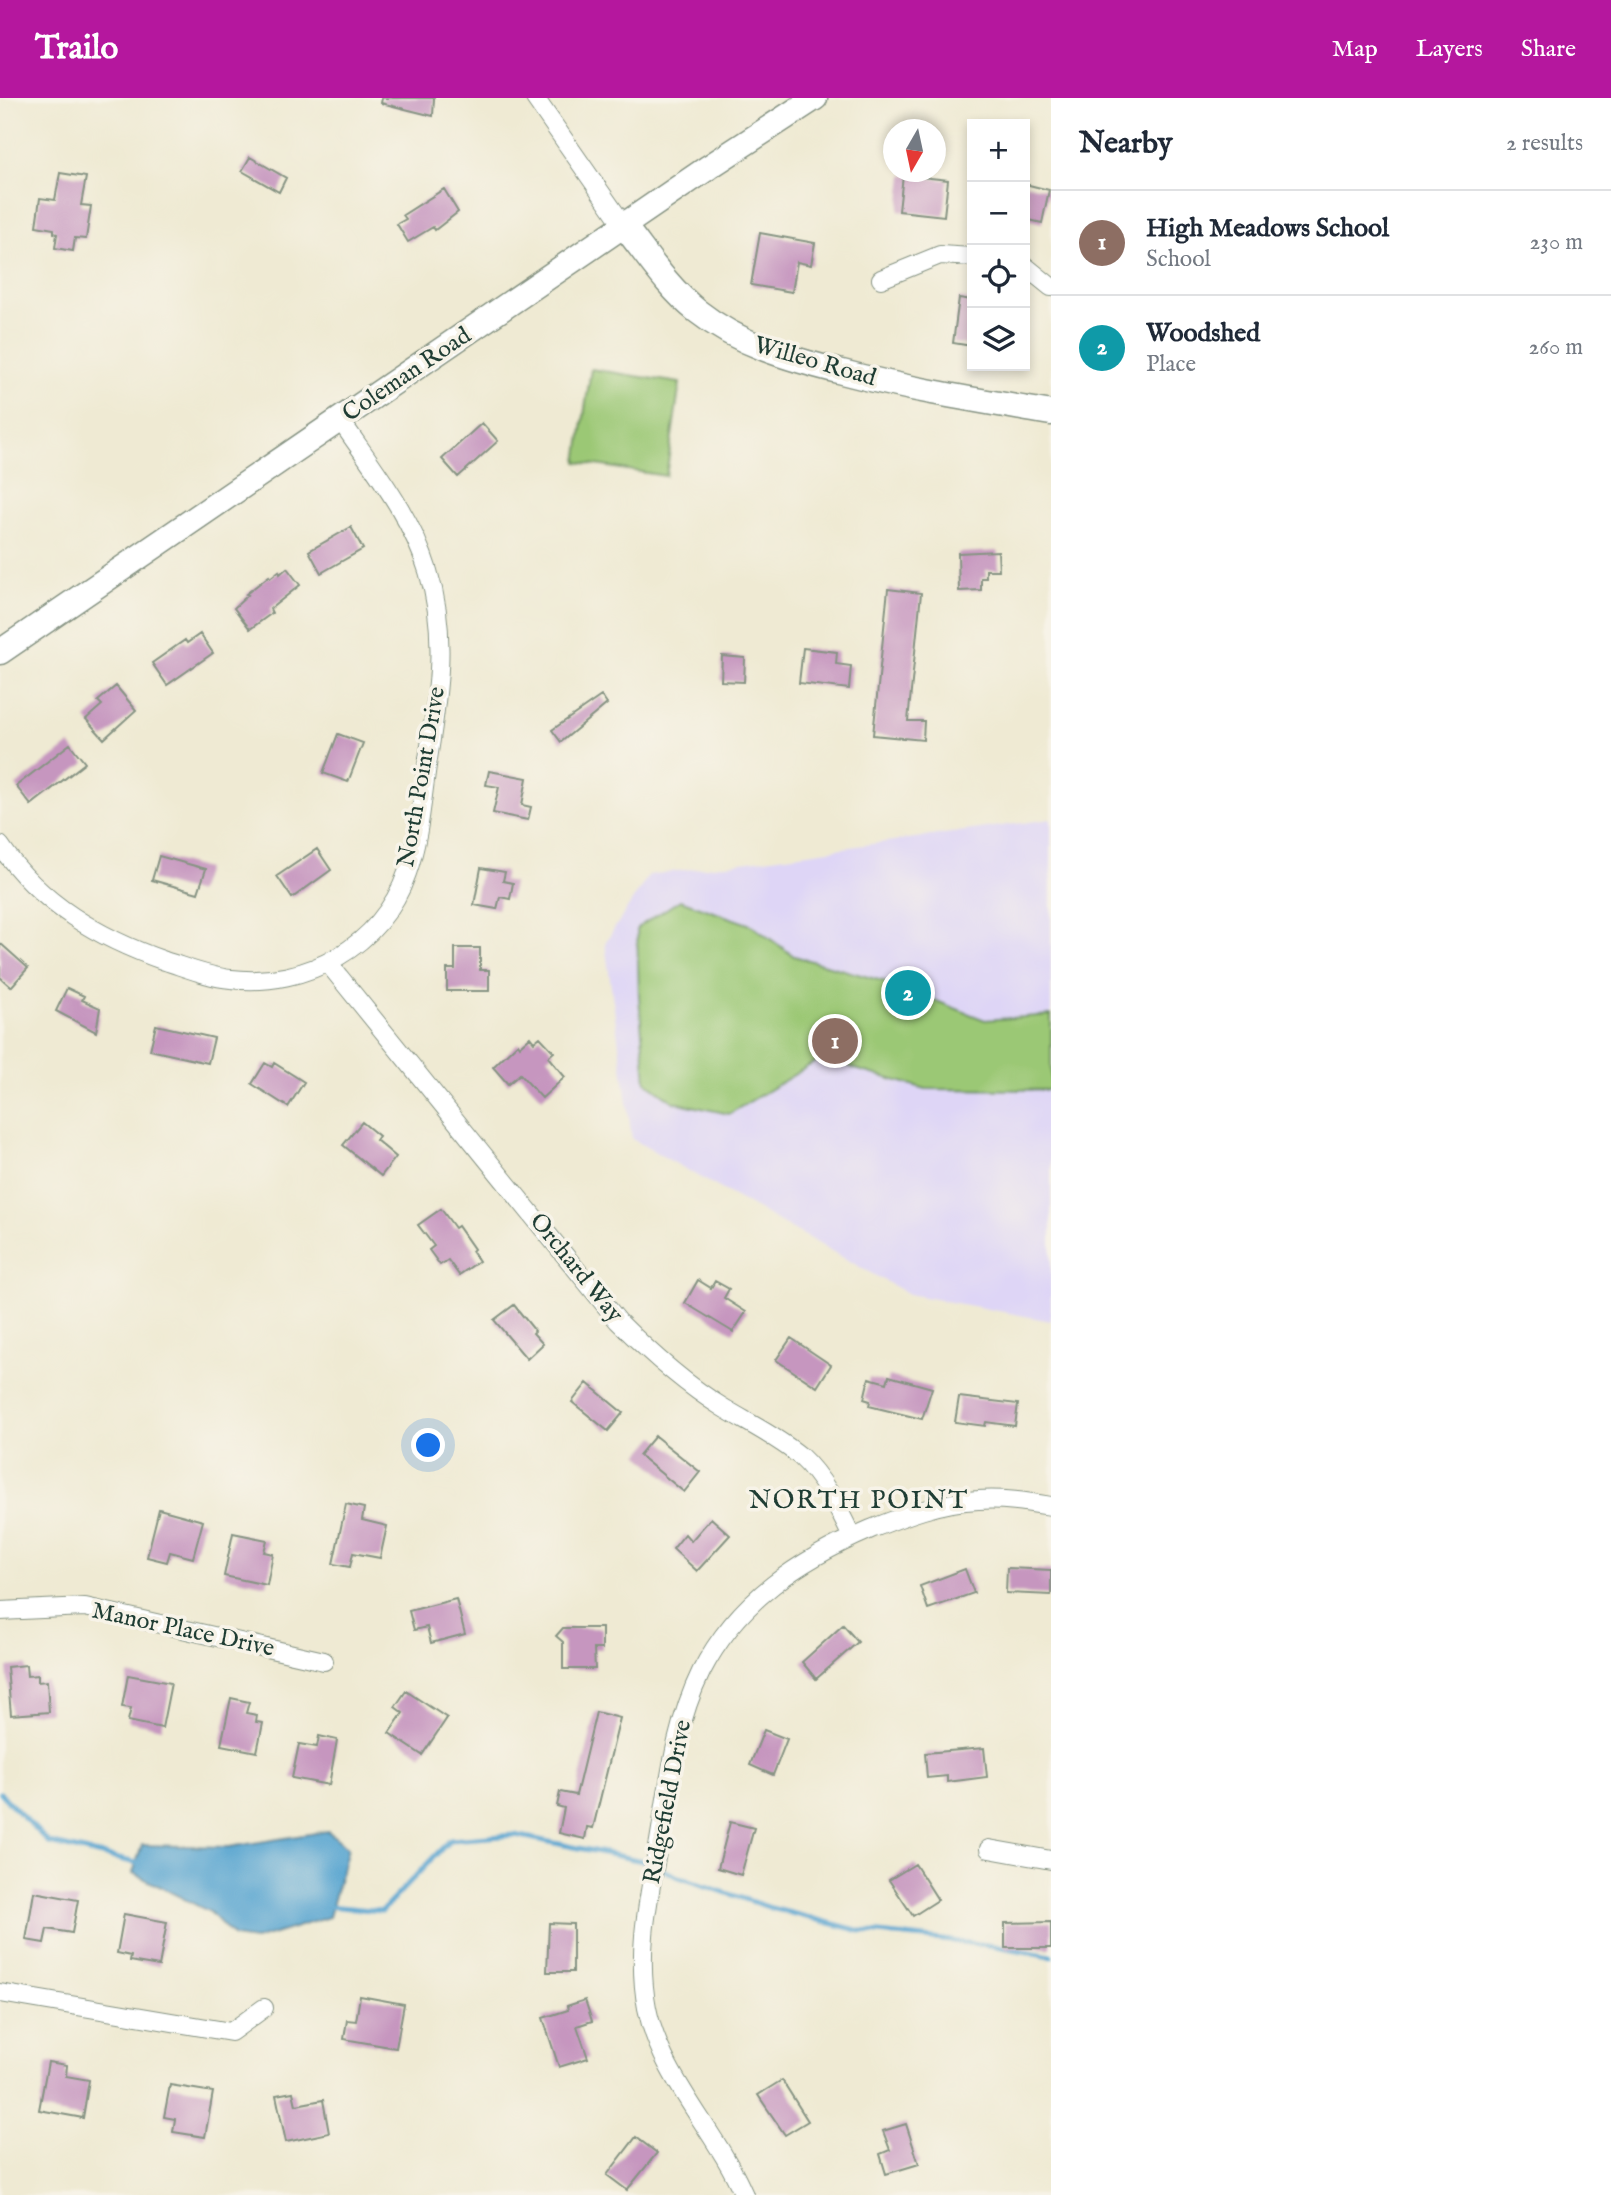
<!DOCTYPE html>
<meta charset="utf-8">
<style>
body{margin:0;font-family:"IM FELL English",serif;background:#f2f2f3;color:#1f2937}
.controls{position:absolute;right:21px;top:21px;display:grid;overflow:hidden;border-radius:0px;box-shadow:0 4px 10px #0003}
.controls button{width:63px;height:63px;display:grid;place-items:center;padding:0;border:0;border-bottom:2px solid #e0e1e3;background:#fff;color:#1f2937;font:35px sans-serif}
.compass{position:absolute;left:883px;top:21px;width:63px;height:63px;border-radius:50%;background:#fff;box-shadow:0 4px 10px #0003;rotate:189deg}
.you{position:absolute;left:429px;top:1348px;width:24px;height:24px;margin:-18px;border:5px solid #fff;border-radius:50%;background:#1a73e8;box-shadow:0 0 0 10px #1a73e833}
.badge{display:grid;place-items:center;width:46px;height:46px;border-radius:50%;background:#b5179e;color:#fff;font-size:23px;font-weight:700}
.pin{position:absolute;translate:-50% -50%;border:4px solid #fff;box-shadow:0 2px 7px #0006}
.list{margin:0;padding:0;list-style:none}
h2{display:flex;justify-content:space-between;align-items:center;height:91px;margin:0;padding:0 28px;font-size:30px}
h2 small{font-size:23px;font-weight:400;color:#747a83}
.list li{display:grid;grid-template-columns:46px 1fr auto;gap:21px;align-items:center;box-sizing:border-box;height:105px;padding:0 28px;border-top:2px solid #e0e1e3}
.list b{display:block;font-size:26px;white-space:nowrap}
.list p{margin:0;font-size:23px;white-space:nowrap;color:#747a83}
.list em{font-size:23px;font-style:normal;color:#747a83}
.icon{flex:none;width:38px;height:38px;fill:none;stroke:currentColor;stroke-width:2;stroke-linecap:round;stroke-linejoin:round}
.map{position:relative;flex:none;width:1051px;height:2097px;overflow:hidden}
header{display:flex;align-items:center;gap:42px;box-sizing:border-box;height:98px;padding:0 35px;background:#b5179e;color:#fff}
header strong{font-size:33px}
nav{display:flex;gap:38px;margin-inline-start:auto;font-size:24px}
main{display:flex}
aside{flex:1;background:#fff}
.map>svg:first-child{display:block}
.built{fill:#ded5f6}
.green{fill:#9bc875;stroke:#5d8254;stroke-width:2}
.water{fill:#57a4d0;stroke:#3b7082;stroke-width:2}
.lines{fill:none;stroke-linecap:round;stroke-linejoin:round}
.stream{stroke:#57a4d0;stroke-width:5}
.building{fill:#c696bf}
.street-casing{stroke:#879484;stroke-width:20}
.secondary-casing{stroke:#879484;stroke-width:27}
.street{stroke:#fff;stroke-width:18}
.secondary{stroke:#fff;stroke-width:24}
.labels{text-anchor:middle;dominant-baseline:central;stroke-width:7;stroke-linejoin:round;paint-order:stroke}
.street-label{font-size:24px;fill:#1f3d34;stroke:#f7f3e8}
.neighbourhood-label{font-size:26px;letter-spacing:2px;fill:#1f3d34;stroke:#f7f3e8}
</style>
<header>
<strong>Trailo</strong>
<nav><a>Map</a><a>Layers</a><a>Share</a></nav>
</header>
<main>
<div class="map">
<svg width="1051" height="2097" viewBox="0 0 1051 2097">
<rect width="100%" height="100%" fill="#f7f3e8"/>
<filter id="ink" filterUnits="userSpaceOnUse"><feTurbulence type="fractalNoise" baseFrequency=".0143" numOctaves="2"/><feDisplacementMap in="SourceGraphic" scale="14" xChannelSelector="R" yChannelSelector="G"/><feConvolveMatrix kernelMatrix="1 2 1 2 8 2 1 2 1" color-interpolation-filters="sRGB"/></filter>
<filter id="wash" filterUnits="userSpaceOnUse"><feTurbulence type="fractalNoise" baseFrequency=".00686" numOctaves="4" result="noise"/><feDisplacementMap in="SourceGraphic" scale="28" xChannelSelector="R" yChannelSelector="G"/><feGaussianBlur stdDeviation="1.57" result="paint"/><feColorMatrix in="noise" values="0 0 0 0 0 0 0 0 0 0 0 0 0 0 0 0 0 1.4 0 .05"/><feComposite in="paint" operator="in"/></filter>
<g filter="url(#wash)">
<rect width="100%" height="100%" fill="#efead3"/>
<!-- built -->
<path class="built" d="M1051,721V1223L908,1196L632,1041L605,845L649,777Z"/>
<!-- green -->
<path class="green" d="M591,271L680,285L666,378L577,364Z
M680,802L751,827L794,858L893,886L985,922L1051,917V992L926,991L855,971L827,957L729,1016L674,1004L646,984L639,899L637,830Z"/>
<!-- water -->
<path class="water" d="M328,1733L348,1750L329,1819L255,1842L234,1839L210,1814L133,1775L142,1747L229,1749Z"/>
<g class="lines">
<!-- stream -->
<path class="stream" d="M0,1695L49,1745L141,1766
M328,1808L382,1813L450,1742L515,1737L648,1764L676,1778L771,1810L861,1833L996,1848L1051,1858"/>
</g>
<g id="blocks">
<!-- building -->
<path class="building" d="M382,0H434L433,18L381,5Z
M250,59L286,80L279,94L242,73Z
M60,75L86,79L81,107L91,108L86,141L75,140L73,153L55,150L57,136L54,135V131L36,128L40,100L55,102Z
M903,77L948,82L944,118L899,113Z
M1025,86L1049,92L1042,125L1025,121Z
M444,91L458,114L435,132L433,129L408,144L397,126L406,121L403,117Z
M760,135L815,145L811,167L797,164L792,194L751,187Z
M959,200L972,202V248L953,245Z
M482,325L498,343L458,379L442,361Z
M351,429L363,451L321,475L309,453Z
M998,453L999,472H986V480H981V492L959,493L958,455Z
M287,470L300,487L270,511L272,515L250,531L234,510L248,497L246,496L269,478L270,480L279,473L280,476Z
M888,491L921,495L908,623H924L923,642L873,637Z
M200,536L213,555L167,587L152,565L185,542L187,545Z
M803,550L837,554L836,566L851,568L849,591L799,585Z
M722,558L745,560L744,584L721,583Z
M116,588L136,612L104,641L86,621L102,607L98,603Z
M601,598L607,606L561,644L552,632Z
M338,636L363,645L348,684L323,675Z
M70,646L85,665L31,707L16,688Z
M489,673L527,680L522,707L531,709L528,722L493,715L499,689L486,687Z
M317,751L331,772L292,800L277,778Z
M159,758L206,771L198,795L152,782Z
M481,770L505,774L503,783L513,785L510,801L500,799L497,811L474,807Z
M0,845L28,870L11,889L0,879Z
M455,850H480V872H489V893H447V871H455Z
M67,890L84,898L82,902L100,910L96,934L56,913Z
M156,927L214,940L208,965L150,952Z
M530,939L534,944L540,939L554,954L548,959L565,979L542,1000L520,976L508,986L493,969L518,945L520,948Z
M265,965L272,969L274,965L304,984L288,1009L252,986Z
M362,1024L379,1038L376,1042L396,1059L381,1078L343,1047Z
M441,1111L455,1130L458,1128L474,1151L472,1153L479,1163L459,1177L448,1162L440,1167L429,1152L434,1148L418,1127Z
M698,1182L711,1190L715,1183L729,1191L724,1200L746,1214L733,1234L685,1205Z
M514,1207L535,1233L533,1235L543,1246L527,1261L494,1222Z
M791,1240L831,1267L817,1289L776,1262Z
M889,1278L932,1290L922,1321L869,1308L870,1303L864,1301L869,1280L887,1285Z
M587,1285L623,1315L608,1333L572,1304Z
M959,1299L1018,1306L1015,1328L986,1324L985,1328L955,1324Z
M655,1338L700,1374L684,1394L639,1357Z
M346,1406L364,1410L362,1422L387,1428L380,1460L353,1455L350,1469L333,1466Z
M159,1411L203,1423L193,1460L170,1454L167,1464L147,1459Z
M711,1420L730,1437L697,1473L673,1451L685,1436L691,1443Z
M233,1435L267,1442L264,1454L273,1456L267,1487L224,1478Z
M1007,1470L1051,1472V1497L1006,1495Z
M965,1471L974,1495L928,1511L920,1488Z
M456,1501L465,1536L431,1545L427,1529L414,1532L409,1513Z
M843,1527L858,1544L816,1581L802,1564Z
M563,1530H602V1551H594L595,1571H563V1544L556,1538Z
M26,1567L27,1578L38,1577V1584L47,1583L49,1614L11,1617L7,1569Z
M128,1577L171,1585L162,1630L128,1623L131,1610L122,1609Z
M406,1593L447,1620L422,1657L389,1635L403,1615L395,1609Z
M231,1600L249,1604L246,1615L257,1617L256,1624L263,1625L257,1654L221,1647Z
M596,1614L620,1620L593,1730L587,1729L585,1741L559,1735L564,1710L557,1708L560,1694L576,1697Z
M764,1632L787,1641L773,1677L750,1667Z
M319,1638L337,1642L329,1687L292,1680L299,1646L317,1649Z
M984,1650L987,1679L947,1684V1678L927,1680L925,1655Z
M730,1724L754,1730L741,1777L718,1770Z
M915,1766L938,1802L913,1818L889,1782Z
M34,1794L78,1802L72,1835L47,1831L44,1845L26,1842Z
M124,1816L167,1824L159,1868L130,1863L131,1858L117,1855Z
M1051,1824V1850H1005V1825Z
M549,1825L573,1826V1874H547Z
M360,1898L404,1906L396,1950L344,1941L347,1922L356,1923Z
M585,1902L592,1923L577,1928L588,1960L559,1969L543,1920L568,1912L567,1908Z
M48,1964L67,1967L66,1978L89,1982L83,2020L39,2012Z
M782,1982L808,2023L785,2037L758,1997Z
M170,1987L213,1994L205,2039L173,2034L175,2021L164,2019Z
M293,1994L296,2007L323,2002L329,2035L286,2044L276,1997Z
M906,2026L919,2066L886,2076L880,2056L890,2052L883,2033Z
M636,2039L657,2055L627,2092L607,2077Z"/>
</g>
</g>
<g filter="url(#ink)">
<use href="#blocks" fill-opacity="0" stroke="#879484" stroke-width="2"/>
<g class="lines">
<defs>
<path id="street" d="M535,0L624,128
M1025,168L1051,189
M881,181L940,157L972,159
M0,747C40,806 99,840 165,863C187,870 209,879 231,881C306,890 382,848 407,775C420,739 422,699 428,661C438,597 448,536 428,473C411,417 373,370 341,323
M328,865L618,1223C650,1255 683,1285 722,1309C748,1325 776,1338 800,1358C824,1380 838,1410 852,1439
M0,1513L85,1509L324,1563
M989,1751L1051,1762
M0,1895L231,1934L264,1910
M744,2097C717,2033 661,1980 647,1910C636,1853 649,1799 659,1743C669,1686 675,1627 701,1574C738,1502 799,1462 871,1431C906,1417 940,1404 978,1402C1002,1400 1027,1404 1051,1408"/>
<path id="secondary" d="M624,128C647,157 668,190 697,213C740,247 790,261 842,274C911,292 981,303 1051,315
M0,554L709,69L815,0"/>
</defs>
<!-- street casing -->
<use href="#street" class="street-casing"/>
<!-- secondary casing -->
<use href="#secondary" class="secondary-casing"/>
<!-- street -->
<use href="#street" class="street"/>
<!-- secondary -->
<use href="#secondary" class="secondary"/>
</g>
</g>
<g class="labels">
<!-- street labels -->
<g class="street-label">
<text transform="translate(815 264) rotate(16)">Willeo Road</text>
<text transform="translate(407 277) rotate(-34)">Coleman Road</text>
<text transform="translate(422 679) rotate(-80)">North Point Drive</text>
<text transform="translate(576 1170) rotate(51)">Orchard Way</text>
<text transform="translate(183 1532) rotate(12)">Manor Place Drive</text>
<text transform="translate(668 1704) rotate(-79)">Ridgefield Drive</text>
</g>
<!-- neighbourhood labels -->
<g class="neighbourhood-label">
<text x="859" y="1402">NORTH POINT</text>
</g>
</g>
</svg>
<div class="controls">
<button>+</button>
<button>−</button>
<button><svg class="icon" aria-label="locate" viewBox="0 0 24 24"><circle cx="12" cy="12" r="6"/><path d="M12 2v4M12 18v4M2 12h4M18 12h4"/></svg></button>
<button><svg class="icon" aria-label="layers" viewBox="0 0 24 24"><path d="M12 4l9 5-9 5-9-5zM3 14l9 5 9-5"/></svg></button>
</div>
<svg class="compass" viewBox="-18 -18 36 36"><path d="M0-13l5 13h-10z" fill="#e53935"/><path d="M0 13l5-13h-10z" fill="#747a83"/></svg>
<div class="you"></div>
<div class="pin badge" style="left:835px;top:943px;background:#8d6e63">1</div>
<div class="pin badge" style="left:908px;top:895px;background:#0f9aa8">2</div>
</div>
<aside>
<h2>Nearby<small>2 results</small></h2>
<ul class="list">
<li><span class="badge" style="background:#8d6e63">1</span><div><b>High Meadows School</b><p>School</p></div><em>230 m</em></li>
<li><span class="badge" style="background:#0f9aa8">2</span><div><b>Woodshed</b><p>Place</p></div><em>260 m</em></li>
</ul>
</aside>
</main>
